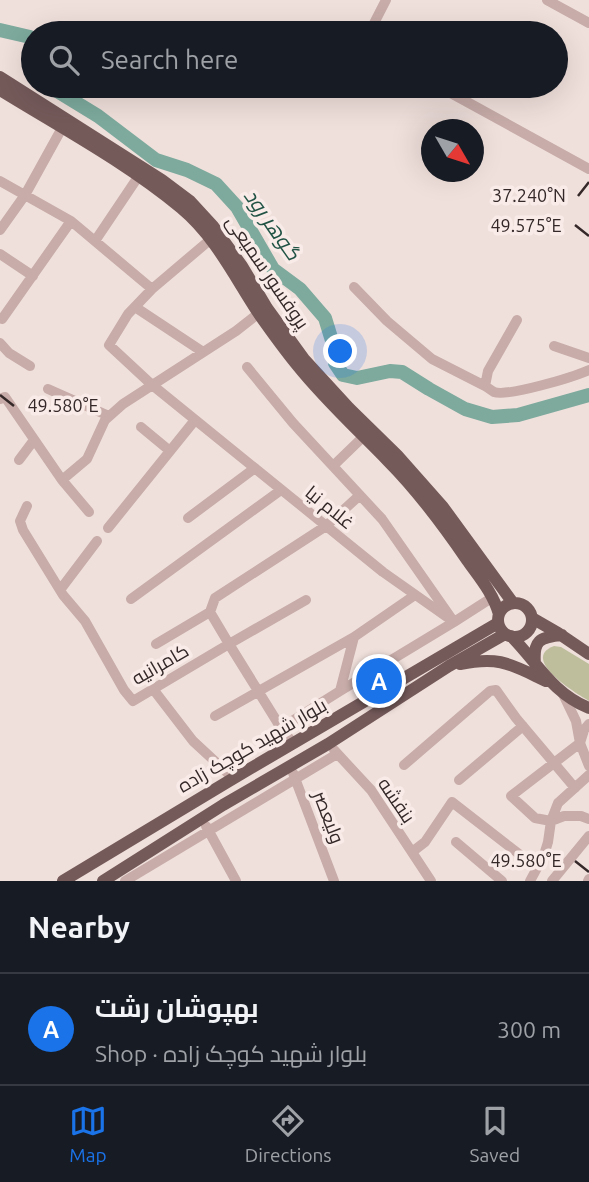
<!DOCTYPE html>
<meta charset="utf-8">
<style>
body{margin:0;font-family:Ubuntu,Cairo,sans-serif;background:#20242c;color:#f1f3f6}
.compass{position:absolute;left:421px;top:119px;width:63px;height:63px;border-radius:50%;background:#171b24;box-shadow:0 7px 28px #0002;rotate:129deg}
.you{position:absolute;left:341px;top:352px;width:24px;height:24px;margin:-18px;border:5px solid #fff;border-radius:50%;background:#1a73e8;box-shadow:0 0 0 10px #1a73e833}
.badge{display:grid;place-items:center;width:46px;height:46px;border-radius:50%;background:#1a73e8;color:#fff;font-size:23px;font-weight:700}
.pin{position:absolute;translate:-50% -50%;border:4px solid #fff;box-shadow:0 2px 7px #0006}
.list{margin:0;padding:0;list-style:none}
h2{display:flex;justify-content:space-between;align-items:center;height:91px;margin:0;padding:0 28px;font-size:30px}
h2 small{font-size:23px;font-weight:400;color:#9ea1a6}
.list li{display:grid;grid-template-columns:46px 1fr auto;gap:21px;align-items:center;box-sizing:border-box;height:112px;padding:0 28px;border-top:2px solid #363941}
.list b{display:block;font-size:26px;white-space:nowrap}
.list p{margin:0;font-size:23px;white-space:nowrap;color:#9ea1a6}
.list em{font-size:23px;font-style:normal;color:#9ea1a6}
.icon{flex:none;width:38px;height:38px;fill:none;stroke:currentColor;stroke-width:2;stroke-linecap:round;stroke-linejoin:round}
.map{position:relative;flex:none;width:589px;height:881px;overflow:hidden}
.search{position:absolute;background:#171b24;box-shadow:0 7px 28px #0002;left:21px;right:21px;top:21px;height:77px;display:flex;align-items:center;gap:18px;box-sizing:border-box;padding:0 24px;border-radius:38px;color:#9ea1a6;font-size:26px}
.sheet{height:203px;background:#171b24}
nav{display:flex;justify-content:space-around;align-items:center;box-sizing:border-box;height:98px;border-top:2px solid #363941;background:#171b24;font-size:19px;color:#9ea1a6}
nav a{display:grid;justify-items:center;gap:4px}
nav .on{color:#1a73e8}
.map>svg:first-child{display:block}
.green{fill:#bebe9d}
.lines{fill:none;stroke-linecap:round;stroke-linejoin:round}
.river{stroke:#7daa9d;stroke-width:14}
.minor{stroke:#c7aca9;stroke-width:10}
.major{stroke:#755a5a;stroke-width:12}
.ticks{fill:none;stroke:#342828;stroke-width:2.5}
.labels{text-anchor:middle;dominant-baseline:central;stroke-width:7;stroke-linejoin:round;paint-order:stroke}
.street-label{font-size:19px;fill:#342828;stroke:#f8ebe8}
.water-label{font-size:21px;font-style:italic;fill:#215345;stroke:#f8ebe8}
.ticks-label{font-size:18px;text-anchor:middle;fill:#342828;stroke:#f8ebe8;stroke-width:7;stroke-linejoin:round;paint-order:stroke}
</style>
<div class="map">
<svg width="589" height="881" viewBox="0 0 589 881">
<rect width="100%" height="100%" fill="#f0e0dc"/>
<!-- green -->
<path class="green" d="M554,646L561,647L589,664V701C577,694 519,659 554,646Z"/>
<g class="lines">
<!-- river -->
<path class="river" d="M0,30L30,37L33,41
M49,86L98,116L156,160L187,170L216,184L237,207L273,269L300,289L325,318L333,344L335,363L343,375L357,378L390,371L402,372L429,389L465,409L492,417L518,415L589,395"/>
<!-- minor -->
<path class="minor" d="M547,0L589,23
M369,33L386,0
M438,86L589,169
M0,181L71,221L152,289
M0,230L25,195L62,128
M211,239L152,289L128,314L109,345L151,384L383,572L454,622L493,597
M95,241L138,177
M0,254L33,276
M354,287L387,321L432,359L485,386
M135,307L203,352
M2,319L71,221
M517,320L488,371L485,386C487,387 492,391 494,392C508,397 573,377 589,370
M0,343L9,353L30,366
M554,346L589,358
M247,367L293,423L382,519L454,622L340,691L281,728
M48,389L109,416
M0,399L5,397L62,480L89,512
M141,427L170,451
M19,460L34,440
M333,466L363,437
M62,480L87,459L105,420L123,404L236,331L259,313
M27,506L20,521L23,530L63,595L85,621L124,690L133,701L229,644L281,728L293,743
M188,518L255,468
M108,528L195,420
M60,590L97,541
M131,599L281,490
M210,612L215,598L326,526L360,495
M156,644L210,612L229,644L306,600
M153,689L193,741L233,778
M340,691L354,637L415,595
M563,694L576,721L580,743L589,766
M215,716L354,637
M589,724L584,730L580,743L511,796L535,818L551,821L564,816H581L589,819
M334,750L371,790L431,881
M404,765L490,691L496,690L516,718L575,788
M293,773L334,881
M459,780L523,726
M206,826L236,881
M456,842L502,881
M412,852L425,842L452,802L537,868
M125,881L337,754
M530,881L544,855L548,842L551,821L558,803L589,775
M552,881L589,836
M588,881L589,879"/>
<!-- major -->
<path class="major" d="M0,77L162,180L190,201L213,226L242,266L267,308L304,359L349,408L397,455L443,507L513,603
M0,90C60,127 127,163 181,208C216,237 235,278 259,314C271,331 284,349 297,365C325,400 357,429 388,461C418,491 443,525 467,560C479,577 493,593 499,614
M498 620a17 17 0 1 1 34 0a17 17 0 1 1-34 0Z
M532,618L558,633L589,654
M511,636C537,662 552,693 589,708
M460,664C500,656 510,664 546,681
M535,664C533,641 539,637 562,635
M63,881L229,781L498,623
M103,881L223,805L328,744L449,666L505,634"/>
</g>
<!-- ticks -->
<path class="ticks" d="M578,196L589,182M575,225L589,236M0,395L14,406M575,861L589,872"/>
<g class="labels">
<!-- street labels -->
<g class="street-label">
<text transform="translate(268 272) rotate(56)">پروفسور سمیعی</text>
<text transform="translate(330 507) rotate(39)">غلام نیا</text>
<text transform="translate(160 664) rotate(-30)">کامرانیه</text>
<text transform="translate(252 745) rotate(-30)">بلوار شهید کوچک زاده</text>
<text transform="translate(397 800) rotate(56)">بنفشه</text>
<text transform="translate(329 817) rotate(69)">ولیعصر</text>
</g>
<!-- water labels -->
<g class="water-label">
<text transform="translate(273 224) rotate(55)">گوهر رود</text>
</g>
</g>
<g class="ticks-label">
<text x="529" y="202">37.240°N</text>
<text x="526" y="232">49.575°E</text>
<text x="63" y="412">49.580°E</text>
<text x="526" y="867">49.580°E</text>
</g>
</svg>
<svg class="compass" viewBox="-18 -18 36 36"><path d="M0-13l5 13h-10z" fill="#e53935"/><path d="M0 13l5-13h-10z" fill="#9ea1a6"/></svg>
<div class="you"></div>
<div class="pin badge" style="left:379px;top:681px">A</div>
<div class="search"><svg class="icon" aria-label="search" viewBox="0 0 24 24"><circle cx="10" cy="10" r="6"/><path d="M15 15l6 6"/></svg>Search here</div>
</div>
<section class="sheet">
<h2>Nearby<small></small></h2>
<ul class="list">
<li><span class="badge">A</span><div><b>بهپوشان رشت</b><p>Shop · بلوار شهید کوچک زاده</p></div><em>300 m</em></li>
</ul>
</section>
<nav>
<a class="on"><svg class="icon" aria-label="map" viewBox="0 0 24 24"><path d="M3 6l6-2 6 2 6-2v14l-6 2-6-2-6 2zM9 4v14M15 6v14"/></svg>Map</a>
<a><svg class="icon" aria-label="directions" viewBox="0 0 24 24"><path d="M12 3l9 9-9 9-9-9zM9 14v-3h6M13 9l2 2-2 2"/></svg>Directions</a>
<a><svg class="icon" aria-label="saved" viewBox="0 0 24 24"><path d="M7 4h10v16l-5-4-5 4z"/></svg>Saved</a>
</nav>
